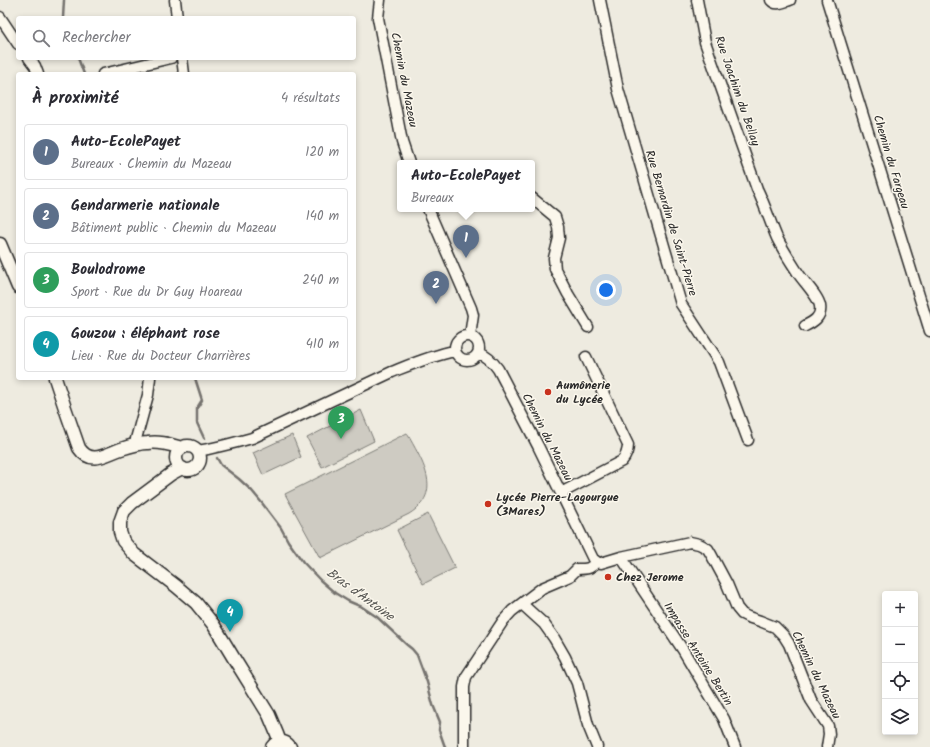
<!DOCTYPE html>
<html lang="fr">
<meta charset="utf-8">
<style>
body{margin:0;font-family:Kalam,sans-serif;background:#f2f2f3;color:#2b2b33}
.controls{position:absolute;right:12px;bottom:12px;display:grid;overflow:hidden;border-radius:4px;box-shadow:0 2px 6px #0003}
.controls button{width:36px;height:36px;display:grid;place-items:center;padding:0;border:0;border-bottom:1px solid #e1e1e2;background:#fff;color:#2b2b33;font:20px sans-serif}
.you{position:absolute;left:606px;top:290px;width:14px;height:14px;margin:-10px;border:3px solid #fff;border-radius:50%;background:#1a73e8;box-shadow:0 0 0 6px #1a73e833}
.badge{display:grid;place-items:center;width:26px;height:26px;border-radius:50%;background:#c8321e;color:#fff;font-size:13px;font-weight:700}
.pin{position:absolute;translate:-50% -33px;filter:drop-shadow(0 1px 2px #0008)}
.pin::after{content:'';position:absolute;top:21px;width:14px;height:12px;background:inherit;clip-path:polygon(0 0,100% 0,50% 100%)}
.popup{position:absolute;left:397px;top:160px;width:138px;height:52px;box-sizing:border-box;display:grid;place-content:center;border-radius:4px;background:#fff;filter:drop-shadow(0 1px 3px #0005);font-size:13px;white-space:nowrap;color:#7c7c81}
.popup b{font-size:15px;color:#2b2b33}
.popup::after{content:'';position:absolute;left:50%;top:100%;margin-left:-8px;border:8px solid transparent;border-top-color:#fff}
.list{margin:0;padding:0;list-style:none}
h2{display:flex;justify-content:space-between;align-items:center;height:52px;margin:0;padding:0 16px;font-size:17px}
h2 small{font-size:13px;font-weight:400;color:#7c7c81}
.list li{display:grid;grid-template-columns:26px 1fr auto;gap:12px;align-items:center;box-sizing:border-box;height:56px;margin:0 8px 8px;padding:0 8px;border:1px solid #e1e1e2;border-radius:4px}
.list b{display:block;font-size:15px;white-space:nowrap}
.list p{margin:0;font-size:13px;white-space:nowrap;color:#7c7c81}
.list em{font-size:13px;font-style:normal;color:#7c7c81}
.icon{flex:none;width:22px;height:22px;fill:none;stroke:currentColor;stroke-width:2;stroke-linecap:round;stroke-linejoin:round}
.map{position:relative;flex:none;width:930px;height:747px;overflow:hidden}
.search{position:absolute;background:#fff;box-shadow:0 2px 6px #0003;left:16px;top:16px;width:340px;height:44px;display:flex;align-items:center;gap:10px;box-sizing:border-box;padding:0 14px;border-radius:4px;color:#7c7c81;font-size:15px}
.panel{position:absolute;background:#fff;box-shadow:0 2px 6px #0003;left:16px;top:72px;width:340px;height:308px;border-radius:4px}
.map>svg:first-child{display:block}
.green{fill:#cecbc2;stroke:#7c7b76}
.lines{fill:none;stroke-linecap:round;stroke-linejoin:round}
.stream{stroke:#74726e;stroke-width:2.5}
.minor-casing{stroke:#2b2b2b;stroke-width:13}
.tertiary-casing{stroke:#2b2b2b;stroke-width:15}
.minor{stroke:#fbf7ec;stroke-width:10}
.tertiary{stroke:#fbf7ec;stroke-width:12}
.poi-dot{fill:#c8321e;stroke:#fbf7ec;stroke-width:1.5}
.labels{text-anchor:middle;dominant-baseline:central;stroke-width:3;stroke-linejoin:round;paint-order:stroke}
.street-label{font-size:12px;fill:#2b2b2b;stroke:#fbf7ec}
.poi-label{font-size:12px;font-weight:bold;fill:#2b2b2b;stroke:#fbf7ec;text-anchor:start}
.water-label{font-size:13px;font-style:italic;fill:#555552;stroke:#fbf7ec}
</style>
<div class="map">
<svg width="930" height="747" viewBox="0 0 930 747">
<rect width="100%" height="100%" fill="#eeebe0"/>
<filter id="ink" filterUnits="userSpaceOnUse"><feTurbulence type="fractalNoise" baseFrequency=".025" numOctaves="2"/><feDisplacementMap in="SourceGraphic" scale="8" xChannelSelector="R" yChannelSelector="G"/><feConvolveMatrix kernelMatrix="1 2 1 2 8 2 1 2 1" color-interpolation-filters="sRGB"/></filter>
<g filter="url(#ink)">
<!-- green -->
<path class="green" d="M361,410L374,441L322,467L307,438Z
M407,433C421,460 445,492 409,514L320,558L285,494Z
M292,435L301,457L263,475L253,453Z
M428,514L455,568L423,584L397,530Z"/>
<g class="lines">
<!-- stream -->
<path class="stream" d="M63,18L64,0
M78,58L84,74
M195,378L202,400L197,408V423L204,438
M217,458L221,465L239,479L252,491L262,503L281,528L288,541L303,562L320,580L335,593L348,601L362,607L377,617L407,645L412,649L417,655L427,682L433,705L440,722L439,730L445,747"/>
<defs>
<path id="minor" d="M175,0L177,18
M380,0L378,18L402,142L409,163
M600,0L618,89L681,304L719,362L748,440
M697,0L705,42L757,189C765,205 770,222 777,238C783,250 791,262 798,273C803,281 819,297 820,306C822,317 813,322 805,326
M771,0C776,6 783,2 790,0
M827,0L930,331
M0,17L18,44
M29,58L35,66L38,74
M182,58L184,74
M103,74L171,58
M532,198L555,217L558,227L559,238L554,258L555,269L568,294L588,327
M428,209L471,308L473,315L470,336
M455 348a12 12 0 1 1 24 0a12 12 0 1 1-24 0Z
M479,353C487,356 493,362 498,369L538,446L593,559L597,562L601,563L621,557L690,542L699,544L703,546L708,549L712,556L727,584L737,608L742,614L748,617L760,621L775,627L784,636L789,644L811,700L828,726L829,734L827,747
M137,444L136,439L148,395L150,378
M197,451C216,448 234,443 252,438L392,372C412,364 433,355 455,351
M561,493L622,461C626,456 628,452 628,445L586,357
M621,557L683,650L724,719L735,747
M522,604L544,624L554,638L565,657L577,683L588,725L597,747
M464,747V687L466,677L503,621L512,611L542,588L570,576L577,569C588,569 589,569 597,562"/>
<path id="tertiary" d="M0,244L18,287
M55,378L65,408L79,448C91,466 106,454 121,449C130,446 139,443 148,443C160,441 171,445 182,448
M176 458a12 12 0 1 1 24 0a12 12 0 1 1-24 0Z
M182,468L171,474L132,503L124,511L120,522V532L123,541L134,554L176,586L196,603L213,624L233,657L269,715L277,734L280,742
M272,747C277,740 285,740 290,747"/>
</defs>
<!-- minor casing -->
<use href="#minor" class="minor-casing"/>
<!-- tertiary casing -->
<use href="#tertiary" class="tertiary-casing"/>
<!-- minor -->
<use href="#minor" class="minor"/>
<!-- tertiary -->
<use href="#tertiary" class="tertiary"/>
</g>
</g>
<!-- markers -->
<g class="poi-dot">
<circle cx="548" cy="392" r="4"/>
<circle cx="488" cy="504" r="4"/>
<circle cx="608" cy="577" r="4"/>
</g>
<g class="labels">
<!-- street labels -->
<g class="street-label">
<text transform="translate(404 80) rotate(79)">Chemin du Mazeau</text>
<text transform="translate(737 91) rotate(71)">Rue Joachim du Bellay</text>
<text transform="translate(891 162) rotate(73)">Chemin du Fargeau</text>
<text transform="translate(671 223) rotate(73)">Rue Bernardin de Saint-Pierre</text>
<text transform="translate(547 437) rotate(63)">Chemin du Mazeau</text>
<text transform="translate(698 654) rotate(58)">Impasse Antoine Bertin</text>
<text transform="translate(816 675) rotate(64)">Chemin du Mazeau</text>
</g>
<!-- poi labels -->
<g class="poi-label">
<text x="556" y="385">Aumônerie<tspan x="556" dy="14">du Lycée</tspan></text>
<text x="496" y="497">Lycée Pierre-Lagourgue<tspan x="496" dy="14">(3Mares)</tspan></text>
<text x="616" y="577">Chez Jerome</text>
</g>
<!-- water labels -->
<g class="water-label">
<text transform="translate(360 595) rotate(36)">Bras d'Antoine</text>
</g>
</g>
</svg>
<div class="controls">
<button>+</button>
<button>−</button>
<button><svg class="icon" aria-label="locate" viewBox="0 0 24 24"><circle cx="12" cy="12" r="6"/><path d="M12 2v4M12 18v4M2 12h4M18 12h4"/></svg></button>
<button><svg class="icon" aria-label="layers" viewBox="0 0 24 24"><path d="M12 4l9 5-9 5-9-5zM3 14l9 5 9-5"/></svg></button>
</div>
<div class="you"></div>
<div class="pin badge" style="left:466px;top:258px;background:#5c6f8a">1</div>
<div class="popup"><b>Auto-EcolePayet</b>Bureaux</div>
<div class="pin badge" style="left:436px;top:304px;background:#5c6f8a">2</div>
<div class="pin badge" style="left:341px;top:439px;background:#2e9e5b">3</div>
<div class="pin badge" style="left:230px;top:632px;background:#0f9aa8">4</div>
<div class="search"><svg class="icon" aria-label="search" viewBox="0 0 24 24"><circle cx="10" cy="10" r="6"/><path d="M15 15l6 6"/></svg>Rechercher</div>
<section class="panel">
<h2>À proximité<small>4 résultats</small></h2>
<ul class="list">
<li><span class="badge" style="background:#5c6f8a">1</span><div><b>Auto-EcolePayet</b><p>Bureaux · Chemin du Mazeau</p></div><em>120 m</em></li>
<li><span class="badge" style="background:#5c6f8a">2</span><div><b>Gendarmerie nationale</b><p>Bâtiment public · Chemin du Mazeau</p></div><em>140 m</em></li>
<li><span class="badge" style="background:#2e9e5b">3</span><div><b>Boulodrome</b><p>Sport · Rue du Dr Guy Hoareau</p></div><em>240 m</em></li>
<li><span class="badge" style="background:#0f9aa8">4</span><div><b>Gouzou : éléphant rose</b><p>Lieu · Rue du Docteur Charrières</p></div><em>410 m</em></li>
</ul>
</section>
</div>
